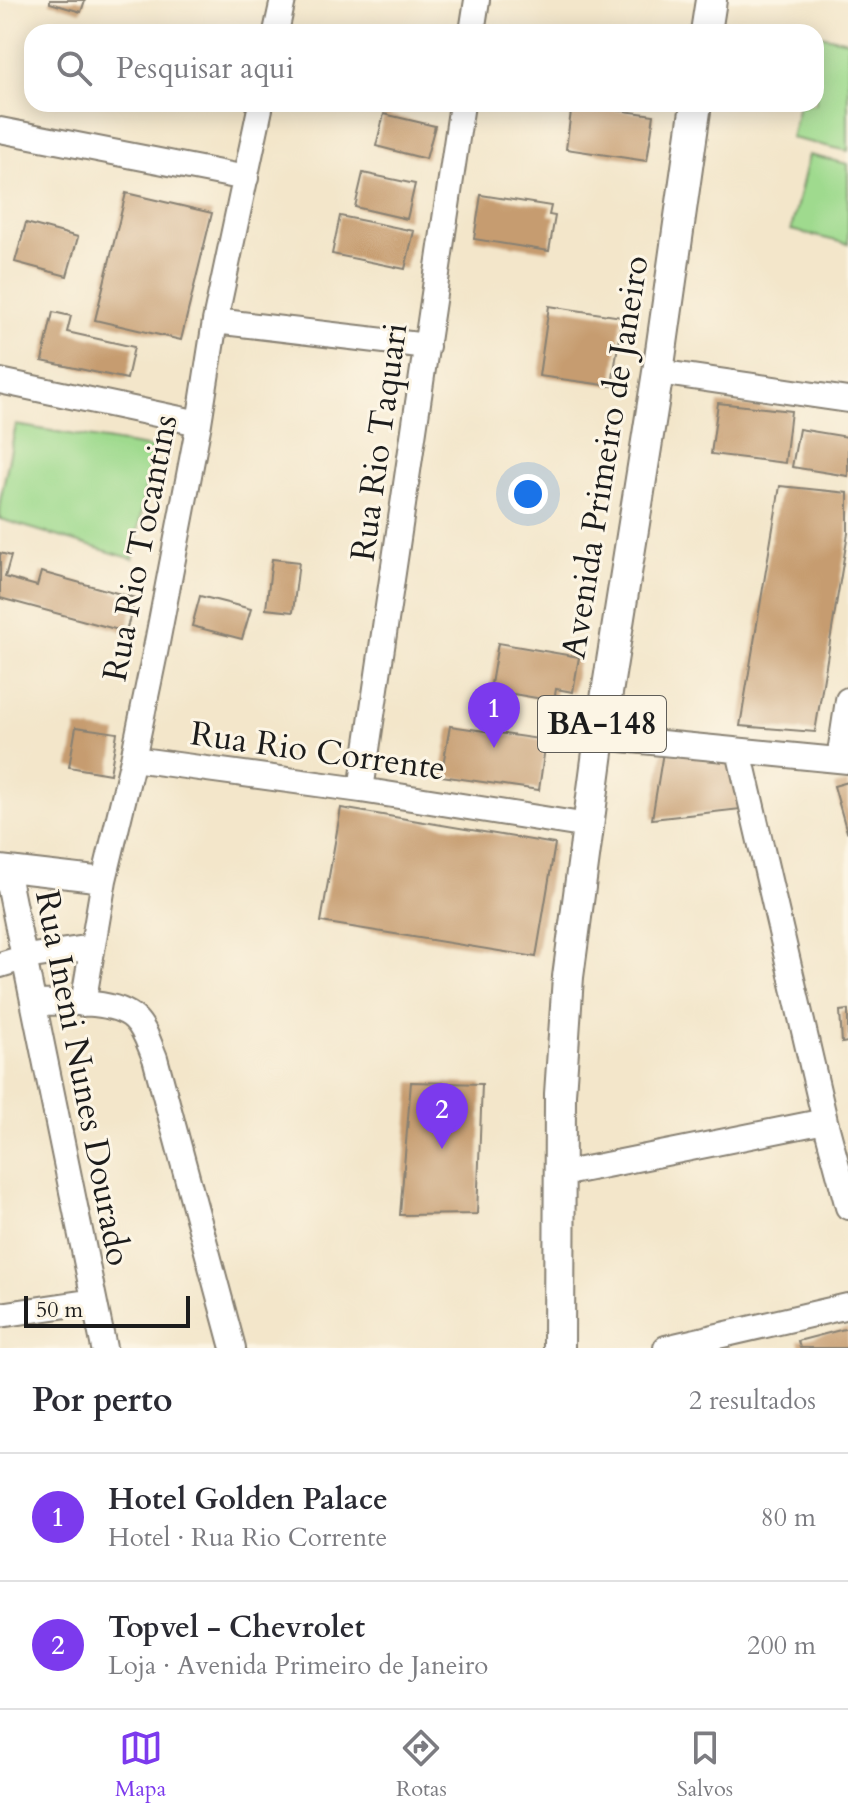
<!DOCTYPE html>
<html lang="pt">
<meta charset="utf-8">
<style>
body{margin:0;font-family:Cardo,serif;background:#f2f2f3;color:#2b2b33}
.scale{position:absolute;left:24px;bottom:20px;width:166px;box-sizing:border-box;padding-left:8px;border:4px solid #1c1c1c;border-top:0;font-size:22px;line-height:28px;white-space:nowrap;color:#1c1c1c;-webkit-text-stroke:6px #fcf5e5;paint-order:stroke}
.you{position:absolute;left:528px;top:494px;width:28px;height:28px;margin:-20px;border:6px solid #fff;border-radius:50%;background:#1a73e8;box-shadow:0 0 0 12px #1a73e833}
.badge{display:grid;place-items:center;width:52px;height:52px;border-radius:50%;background:#7c3aed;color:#fff;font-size:26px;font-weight:700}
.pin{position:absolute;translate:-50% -66px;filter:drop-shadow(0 2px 4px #0008)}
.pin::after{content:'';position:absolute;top:42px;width:28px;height:24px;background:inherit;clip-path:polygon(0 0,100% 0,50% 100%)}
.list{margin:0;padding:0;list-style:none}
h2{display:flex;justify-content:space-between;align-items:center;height:104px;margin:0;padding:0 32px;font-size:34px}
h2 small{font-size:26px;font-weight:400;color:#7c7c81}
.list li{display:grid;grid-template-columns:52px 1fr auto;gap:24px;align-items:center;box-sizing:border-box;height:128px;padding:0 32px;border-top:2px solid #e1e1e2}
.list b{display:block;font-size:30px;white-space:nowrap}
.list p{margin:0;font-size:26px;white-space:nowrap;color:#7c7c81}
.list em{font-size:26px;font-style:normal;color:#7c7c81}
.icon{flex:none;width:44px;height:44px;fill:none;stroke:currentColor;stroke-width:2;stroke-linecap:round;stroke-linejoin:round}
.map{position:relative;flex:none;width:848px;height:1348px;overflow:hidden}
.search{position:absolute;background:#fff;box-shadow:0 4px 20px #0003;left:24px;right:24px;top:24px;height:88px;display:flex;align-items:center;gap:20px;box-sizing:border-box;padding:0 28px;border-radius:24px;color:#7c7c81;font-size:30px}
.sheet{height:360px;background:#fff}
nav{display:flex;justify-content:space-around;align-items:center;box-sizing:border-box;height:112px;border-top:2px solid #e1e1e2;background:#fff;font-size:22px;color:#7c7c81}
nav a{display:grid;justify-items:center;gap:4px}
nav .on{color:#7c3aed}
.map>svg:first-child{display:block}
.pitch{fill:#9fda8e;stroke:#5e7b55;stroke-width:2}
.building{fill:#c69c70}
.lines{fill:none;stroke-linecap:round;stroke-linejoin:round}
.minor-casing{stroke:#888173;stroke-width:28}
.major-casing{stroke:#888173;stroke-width:34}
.minor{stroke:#fff;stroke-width:24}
.major{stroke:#fff;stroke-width:30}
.labels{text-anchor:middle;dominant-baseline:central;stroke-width:6;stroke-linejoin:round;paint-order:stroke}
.shield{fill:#fcf5e5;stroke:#5f5d58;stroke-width:2}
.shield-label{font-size:32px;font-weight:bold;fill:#1c1c1c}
.street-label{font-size:34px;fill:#1c1c1c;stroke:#fcf5e5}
</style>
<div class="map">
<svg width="848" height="1348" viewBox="0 0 848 1348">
<rect width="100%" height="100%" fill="#fcf5e5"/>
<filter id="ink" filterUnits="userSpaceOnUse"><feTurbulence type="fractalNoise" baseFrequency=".0125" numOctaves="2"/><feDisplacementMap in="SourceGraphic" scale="16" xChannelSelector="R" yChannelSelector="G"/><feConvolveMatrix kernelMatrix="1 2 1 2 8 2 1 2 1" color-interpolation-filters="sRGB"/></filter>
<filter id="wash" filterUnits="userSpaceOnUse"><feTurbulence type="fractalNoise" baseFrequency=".006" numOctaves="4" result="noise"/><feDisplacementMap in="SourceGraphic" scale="32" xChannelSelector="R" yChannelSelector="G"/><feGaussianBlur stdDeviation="1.8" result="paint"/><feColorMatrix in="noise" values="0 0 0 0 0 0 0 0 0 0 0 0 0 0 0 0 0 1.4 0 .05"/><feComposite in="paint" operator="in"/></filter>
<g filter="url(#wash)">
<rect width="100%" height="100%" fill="#f3e6ca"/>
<!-- pitch -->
<path class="pitch" d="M816,34L848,41V151L791,138L799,104H816Z
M809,155L848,164V244L791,230Z
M16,425L153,448L133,559L0,519V501Z"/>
<g id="blocks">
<!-- building -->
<path class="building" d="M50,0H85L81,12L50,3Z
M572,104L654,115L647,161L566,149Z
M384,114L435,126L426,159L376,146Z
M363,173L415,184L407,219L355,207Z
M126,193L212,213L181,340L95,320Z
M481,195L551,206L549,215L555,216L549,251L474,239Z
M340,216L414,231L405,269L332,254Z
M26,223L78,237L67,276L15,262Z
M549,306L622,317L612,386L539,376Z
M53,312L71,316L67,332L134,347L127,379L42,361Z
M718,403L791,411L785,463L711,454Z
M799,429L848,437V476L792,467Z
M780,486L848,493V533L815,732L740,726Z
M0,553L11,556L5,577L37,586L41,572L135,598L126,632L0,598Z
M272,559L299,562L293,612L266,609Z
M200,596L251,609L242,639L192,626Z
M498,643L579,657L573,692L556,689L554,701L490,690Z
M450,726L546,740L539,790L441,776Z
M76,727L117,733L110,774L69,767Z
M663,752L736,760L750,808L652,819Z
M848,782V831L847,832L834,786Z
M341,808L555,844L536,957L321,922Z
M848,1010V1042L842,1043L840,1011Z
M411,1082L482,1084L477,1214L400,1215Z
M848,1328V1348H800L798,1341Z"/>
</g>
</g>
<g filter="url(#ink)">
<use href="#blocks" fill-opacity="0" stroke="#888173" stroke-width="2"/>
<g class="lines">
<defs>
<path id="minor" d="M276,32L283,0
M472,32L477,0
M0,130L246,178
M215,321L427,346
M658,372L848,400
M0,381L199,423
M600,737L848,761
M739,751L825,1121L848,1207
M133,759L361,790L588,826
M839,760L848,700
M361,790L462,104
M0,868L104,880
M6,869L104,1348
M0,965L26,957L92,947
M34,1003C61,1003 114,999 134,1018C145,1028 149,1044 155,1058L233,1348
M83,1004L104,880L133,759L155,653L199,423L215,321L261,104
M561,1174L825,1121
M0,1315L94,1301
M666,1348L848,1306"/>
<path id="major" d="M706,32L711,0
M559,1348L560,1094L568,977L600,737L658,372L696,104"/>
</defs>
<!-- minor casing -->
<use href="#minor" class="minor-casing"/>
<!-- major casing -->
<use href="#major" class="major-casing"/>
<!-- minor -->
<use href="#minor" class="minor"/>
<!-- major -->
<use href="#major" class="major"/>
</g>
</g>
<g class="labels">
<!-- shield labels -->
<rect class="shield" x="538" y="696" width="128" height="56" rx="6"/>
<g class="shield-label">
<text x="602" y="724">BA-148</text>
</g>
<!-- street labels -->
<g class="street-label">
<text transform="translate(379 442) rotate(-82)">Rua Rio Taquari</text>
<text transform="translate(605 457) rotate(-81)">Avenida Primeiro de Janeiro</text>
<text transform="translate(140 548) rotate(-79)">Rua Rio Tocantins</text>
<text transform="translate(318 751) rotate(8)">Rua Rio Corrente</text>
<text transform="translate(83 1078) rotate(79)">Rua Ineni Nunes Dourado</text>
</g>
</g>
</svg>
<div class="scale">50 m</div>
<div class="you"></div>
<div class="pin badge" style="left:494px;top:748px">1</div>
<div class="pin badge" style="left:442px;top:1149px">2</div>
<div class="search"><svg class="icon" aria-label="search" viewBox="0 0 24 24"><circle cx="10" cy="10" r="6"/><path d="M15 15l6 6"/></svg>Pesquisar aqui</div>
</div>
<section class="sheet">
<h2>Por perto<small>2 resultados</small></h2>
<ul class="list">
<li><span class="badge">1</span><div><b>Hotel Golden Palace</b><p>Hotel · Rua Rio Corrente</p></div><em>80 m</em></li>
<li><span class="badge">2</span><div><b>Topvel - Chevrolet</b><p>Loja · Avenida Primeiro de Janeiro</p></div><em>200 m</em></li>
</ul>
</section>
<nav>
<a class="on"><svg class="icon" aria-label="map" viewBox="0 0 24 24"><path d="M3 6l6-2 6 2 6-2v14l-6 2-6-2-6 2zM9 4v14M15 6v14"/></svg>Mapa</a>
<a><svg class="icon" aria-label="directions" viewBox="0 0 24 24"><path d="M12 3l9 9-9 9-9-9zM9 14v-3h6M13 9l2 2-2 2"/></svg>Rotas</a>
<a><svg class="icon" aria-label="saved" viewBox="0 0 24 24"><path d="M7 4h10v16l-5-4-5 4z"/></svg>Salvos</a>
</nav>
